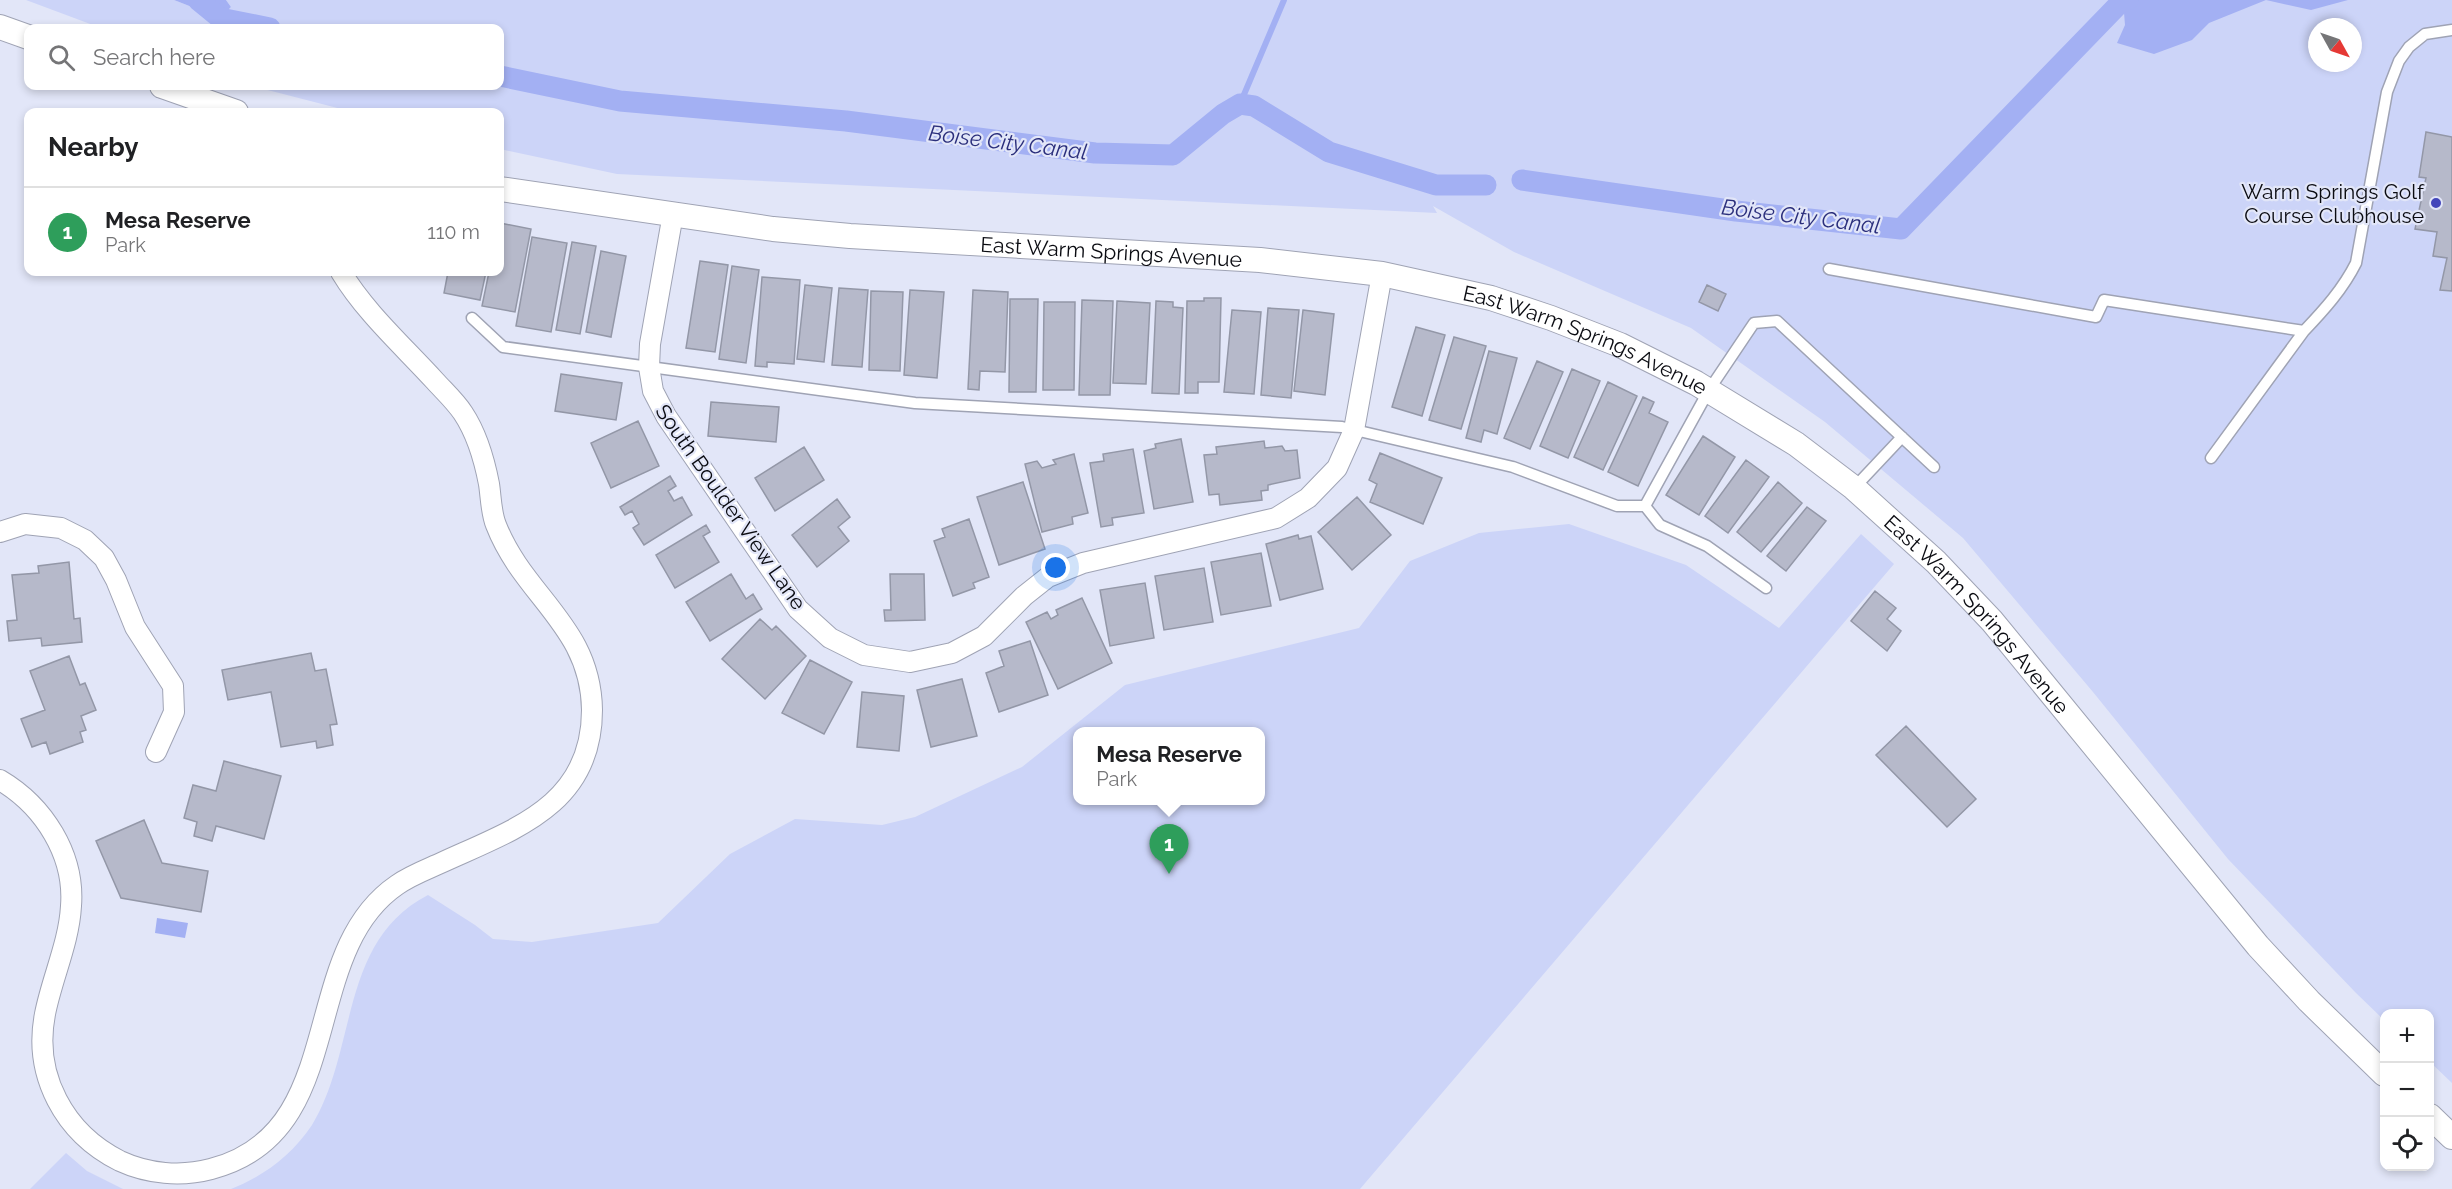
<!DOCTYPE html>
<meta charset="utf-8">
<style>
body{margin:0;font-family:Raleway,sans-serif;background:#f6f6f6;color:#202124}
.controls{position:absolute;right:18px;bottom:18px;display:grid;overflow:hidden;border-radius:12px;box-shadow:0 3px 9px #0003}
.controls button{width:54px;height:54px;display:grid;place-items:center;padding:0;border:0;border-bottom:2px solid #e0e0e0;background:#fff;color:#202124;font:30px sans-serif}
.compass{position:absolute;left:2308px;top:18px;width:54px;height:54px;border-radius:50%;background:#fff;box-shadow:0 3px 9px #0003;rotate:130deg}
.you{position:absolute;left:1056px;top:568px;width:21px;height:21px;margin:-15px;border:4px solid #fff;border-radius:50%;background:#1a73e8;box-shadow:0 0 0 9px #1a73e833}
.badge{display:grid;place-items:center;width:39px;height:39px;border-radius:50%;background:#2563eb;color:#fff;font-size:20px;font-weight:700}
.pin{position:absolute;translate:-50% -50px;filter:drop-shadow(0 2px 3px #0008)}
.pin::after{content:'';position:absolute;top:32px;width:21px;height:18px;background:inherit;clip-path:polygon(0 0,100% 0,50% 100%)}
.popup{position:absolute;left:1073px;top:727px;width:192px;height:78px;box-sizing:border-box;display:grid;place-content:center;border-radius:12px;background:#fff;filter:drop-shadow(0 2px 4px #0005);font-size:20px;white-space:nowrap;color:#757577}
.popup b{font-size:22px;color:#202124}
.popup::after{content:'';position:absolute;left:50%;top:100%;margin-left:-12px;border:12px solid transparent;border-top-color:#fff}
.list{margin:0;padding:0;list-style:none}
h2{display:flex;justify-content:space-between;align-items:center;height:78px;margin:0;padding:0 24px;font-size:26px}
h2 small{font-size:20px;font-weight:400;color:#757577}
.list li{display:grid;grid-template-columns:39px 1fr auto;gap:18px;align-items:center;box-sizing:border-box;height:90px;padding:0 24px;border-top:2px solid #e0e0e0}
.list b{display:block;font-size:22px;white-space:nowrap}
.list p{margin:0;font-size:20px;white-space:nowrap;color:#757577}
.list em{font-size:20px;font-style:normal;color:#757577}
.icon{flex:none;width:33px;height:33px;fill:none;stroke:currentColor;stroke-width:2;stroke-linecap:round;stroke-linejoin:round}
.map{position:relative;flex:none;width:2452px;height:1189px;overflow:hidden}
.search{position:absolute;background:#fff;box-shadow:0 3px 9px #0003;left:24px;top:24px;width:480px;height:66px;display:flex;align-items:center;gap:15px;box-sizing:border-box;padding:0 21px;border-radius:12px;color:#757577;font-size:22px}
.panel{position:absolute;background:#fff;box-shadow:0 3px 9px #0003;left:24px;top:108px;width:480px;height:168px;border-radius:12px}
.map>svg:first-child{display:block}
.green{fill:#ccd4f8;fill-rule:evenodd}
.water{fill:#a3b0f3}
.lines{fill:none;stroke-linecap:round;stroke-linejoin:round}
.stream{stroke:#a3b0f3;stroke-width:6}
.canal{stroke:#a3b0f3;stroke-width:21}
.building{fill:#b6b9ca;stroke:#9397a7;stroke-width:1.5}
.service-casing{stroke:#9fa3b4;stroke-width:13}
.minor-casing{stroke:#9fa3b4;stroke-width:22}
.tertiary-casing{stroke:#9fa3b4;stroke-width:26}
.service{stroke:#fff;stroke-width:10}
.minor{stroke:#fff;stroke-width:20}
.tertiary{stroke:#fff;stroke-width:24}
.poi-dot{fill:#4245ba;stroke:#e2e6f8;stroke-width:2}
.labels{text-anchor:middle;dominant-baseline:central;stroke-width:4.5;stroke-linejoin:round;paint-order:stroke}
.poi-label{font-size:21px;fill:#0a0b11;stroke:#e2e6f8;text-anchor:end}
.street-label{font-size:21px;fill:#0a0b11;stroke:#e2e6f8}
.water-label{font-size:22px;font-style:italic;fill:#2b2f7c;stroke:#e2e6f8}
</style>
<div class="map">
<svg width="2452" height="1189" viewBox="0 0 2452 1189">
<rect width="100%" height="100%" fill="#e2e6f8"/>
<!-- green -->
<path class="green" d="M26,0H174L220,18L231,7L226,0H2452V1083L2430,1062V1014H2384V1020L2356,993L2228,859L2093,692L1963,538L1825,422L1691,328L1514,252L1433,206L1437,213L617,174L500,149V112H353L252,86H500V28H101ZM2317,27H2353V63H2317Z
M1569,524L1686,565L1779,628L1861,534L1894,564L1360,1189H231C264,1176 292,1155 312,1125C358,1049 339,941 428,895L475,925L493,939L532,942L658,923L730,854L795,819L882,825L915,817L1022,767L1125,685L1359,628L1410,561L1479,533ZM1078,732H1260V800H1078Z
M66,1153L87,1171L123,1189H30Z"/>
<!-- water -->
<path class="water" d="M174,0H226L231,7L220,18Z
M2123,0H2348L2311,10L2266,0L2209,23L2192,40L2154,54L2117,43L2125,25Z
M157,918L188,923L185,938L155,933Z"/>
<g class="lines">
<!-- stream -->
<path class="stream" d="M1240,104L1284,0"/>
<!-- canal -->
<path class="canal" d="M198,0L220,18L270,28
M500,76L620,101L846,121L1095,153L1173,155L1223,114L1240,104L1254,106L1329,152L1436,185H1486
M1522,180L1736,211L1901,229L2122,1L2128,0"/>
</g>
<!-- building -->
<path class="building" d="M2426,132L2452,137V291L2440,290L2447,258L2433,256L2437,232L2415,229L2426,178L2419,177Z
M500,223L531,229L515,312L482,306L489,272H500Z
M532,237L567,243L551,332L516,326Z
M572,242L596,246L580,334L556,330Z
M601,251L626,256L611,337L586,332Z
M700,261L728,265L715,352L686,348Z
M732,266L759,270L746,363L719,359Z
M448,272H486L480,300L444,293Z
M762,277L800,280L794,364L767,362V367L755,366Z
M805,285L832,288L824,362L797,359Z
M1707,285L1726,294L1718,311L1699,302Z
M839,288L868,290L862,367L832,365Z
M910,290L944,292L937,378L904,375Z
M973,290L1008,292L1005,372L980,371L979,390L968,389Z
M871,291L903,292L900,371L869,370Z
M1204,298H1221L1219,382H1198V393H1185L1187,301H1204Z
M1010,299H1038L1036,392H1009Z
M1082,300L1113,301L1110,395H1079Z
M1117,301L1150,303L1146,384L1113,383Z
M1156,301L1173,302V307L1183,308L1179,394L1152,393Z
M1044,302H1075L1074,390H1043Z
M1268,308L1299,310L1291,398L1261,395Z
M1232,310L1261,312L1254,394L1224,392Z
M1303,310L1334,314L1325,395L1294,391Z
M1416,327L1445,335L1422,416L1392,407Z
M1454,337L1486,346L1461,429L1429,420Z
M1489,351L1517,358L1497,434L1484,430L1481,442L1466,438Z
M1537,361L1563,372L1530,449L1504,438Z
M1572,369L1600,381L1568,458L1540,446Z
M561,374L622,383L616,420L555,411Z
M1608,382L1637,396L1603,470L1574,457Z
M1643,397L1654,402L1649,413L1668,422L1638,486L1608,472Z
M711,402L779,407L776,442L708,436Z
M638,421L659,466L611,488L591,443Z
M1703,436L1735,457L1699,515L1666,495Z
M1181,439L1193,502L1154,509L1144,451L1156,448L1155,444Z
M1264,441L1265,448L1282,446L1285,451L1297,450L1300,478L1268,485V490L1261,491L1262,500L1220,505L1219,494L1209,495L1204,455L1217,454L1216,447Z
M804,447L824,480L775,511L755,478Z
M1133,449L1144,513L1112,518L1113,525L1101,527L1090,463L1104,461L1103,454Z
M1380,453L1442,478L1423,524L1370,502L1377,484L1369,480Z
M1074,454L1088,513L1072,517L1073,524L1042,532L1025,464L1037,461L1042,468L1056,464L1053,460Z
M1746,460L1769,477L1728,533L1705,516Z
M670,476L676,486L668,491L674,501L682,497L692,515L644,545L633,528L639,524L632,511L625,515L620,507Z
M1023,482L1045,549L999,565L977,497Z
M1778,482L1802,503L1761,552L1737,532Z
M1357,497L1391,535L1352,570L1318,532Z
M837,499L850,517L838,527L849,541L817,567L792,535Z
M1807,507L1826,521L1786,571L1767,556Z
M969,519L989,577L973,583L975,588L953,596L934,541L945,537L942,529Z
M706,525L710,532L703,536L719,562L675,588L656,555Z
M1298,535L1299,539L1311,536L1323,589L1280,600L1266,544Z
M1261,553L1271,606L1221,615L1211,562Z
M69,562L74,619L80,618L82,642L42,646L41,638L9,641L7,621L17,620L12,575L39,573L38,566Z
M1204,568L1213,622L1164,630L1155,576Z
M731,574L746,599L753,594L762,609L710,641L686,602Z
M890,574H924L925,620L885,621L884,610H891Z
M1145,583L1154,638L1110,646L1100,590Z
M1875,591L1896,608L1887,619L1901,631L1887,651L1851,621Z
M1082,598L1112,663L1058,689L1026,622L1047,612L1051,619L1058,615L1056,610Z
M760,619L772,630L776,626L806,656L765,699L722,659Z
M1030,641L1048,695L999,712L986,673L1004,666L999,651Z
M311,653L315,671L326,669L337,724L330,725L333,745L317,748L316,741L281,747L271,692L228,700L222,670Z
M69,656L80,685L85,683L96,710L81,716L86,730L80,732L83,742L50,754L46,742L32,747L21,719L45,710L30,671Z
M810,660L852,682L824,734L782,713Z
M962,679L977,736L931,747L917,690Z
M862,692L904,696L899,751L857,747Z
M1906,726L1976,799L1947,827L1876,755Z
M224,761L281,776L264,839L216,826L212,841L194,836L197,822L184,818L193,785L216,791Z
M144,820L162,863L208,871L201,912L121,898L96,841Z"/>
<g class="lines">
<defs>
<path id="service" d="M1829,269L2096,317L2104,300L2304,331L2211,458
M472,318L503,347L915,403L1342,427L1513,467L1617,506H1645L1660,525L1707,546L1766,588
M2304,331C2324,310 2343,289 2356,263L2387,92L2399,61L2409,47L2425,34L2452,30
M1854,488L1902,437
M1645,506L1709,390L1754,323L1777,321L1934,467"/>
<path id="minor" d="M673,214L650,344L649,367L653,391L666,416L798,609L830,638L864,655L910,662L952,653L984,636L1024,596L1048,577L1083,563L1276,518L1308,498L1337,468L1354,430L1382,274
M0,532L25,524L61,528L85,540L104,558L116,580L135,627L173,686L174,712L156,752
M0,780C44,806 75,855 71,906C69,943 52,978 45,1014C33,1075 64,1133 120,1161C148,1174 181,1177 211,1169C351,1133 296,954 397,885C411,875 428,869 443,862C515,829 592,805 592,710C591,626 524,597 496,525C491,513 491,497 489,484C484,458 477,434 463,413C455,401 444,391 435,381C403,346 365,312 341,272"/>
<g id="tertiary">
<path d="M0,27L28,37"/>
<path d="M162,86L236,112"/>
<path id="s1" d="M500,189L773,229L850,236L1260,260L1382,274L1491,298L1551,318L1620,345L1696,383L1796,444L1854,488L1936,562L1992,621L2258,946L2309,1001L2384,1074"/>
<path d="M2430,1116L2452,1137"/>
</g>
</defs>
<!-- service casing -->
<use href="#service" class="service-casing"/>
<!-- minor casing -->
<use href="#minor" class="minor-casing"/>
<!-- tertiary casing -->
<use href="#tertiary" class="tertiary-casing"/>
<!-- service -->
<use href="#service" class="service"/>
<!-- minor -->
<use href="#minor" class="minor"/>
<!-- tertiary -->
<use href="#tertiary" class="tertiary"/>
</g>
<!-- markers -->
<circle class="poi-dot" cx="2436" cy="203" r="6"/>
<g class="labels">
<!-- poi labels -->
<g class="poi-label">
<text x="2424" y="191">Warm Springs Golf<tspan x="2424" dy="24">Course Clubhouse</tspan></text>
</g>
<!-- street labels -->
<g class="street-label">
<text stroke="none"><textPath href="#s1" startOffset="615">East Warm Springs Avenue</textPath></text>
<text stroke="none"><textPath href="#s1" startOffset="1101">East Warm Springs Avenue</textPath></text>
<text transform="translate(731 507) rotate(55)">South Boulder View Lane</text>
<text stroke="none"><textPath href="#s1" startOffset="1587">East Warm Springs Avenue</textPath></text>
</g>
<!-- water labels -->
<g class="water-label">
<text transform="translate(1008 142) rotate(7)">Boise City Canal</text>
<text transform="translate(1801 216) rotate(7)">Boise City Canal</text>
</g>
</g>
</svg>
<div class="controls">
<button>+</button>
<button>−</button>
<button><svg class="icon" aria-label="locate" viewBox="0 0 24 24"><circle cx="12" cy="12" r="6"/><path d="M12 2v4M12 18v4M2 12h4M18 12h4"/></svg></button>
</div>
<svg class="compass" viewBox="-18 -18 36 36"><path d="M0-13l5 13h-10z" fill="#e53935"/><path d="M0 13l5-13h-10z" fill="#757577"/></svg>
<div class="you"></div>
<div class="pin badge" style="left:1169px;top:874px;background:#2e9e5b">1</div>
<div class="popup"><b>Mesa Reserve</b>Park</div>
<div class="search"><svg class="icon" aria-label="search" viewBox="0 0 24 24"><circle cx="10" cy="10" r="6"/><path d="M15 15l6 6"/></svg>Search here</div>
<section class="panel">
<h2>Nearby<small></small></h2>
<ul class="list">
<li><span class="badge" style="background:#2e9e5b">1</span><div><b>Mesa Reserve</b><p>Park</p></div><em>110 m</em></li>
</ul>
</section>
</div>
